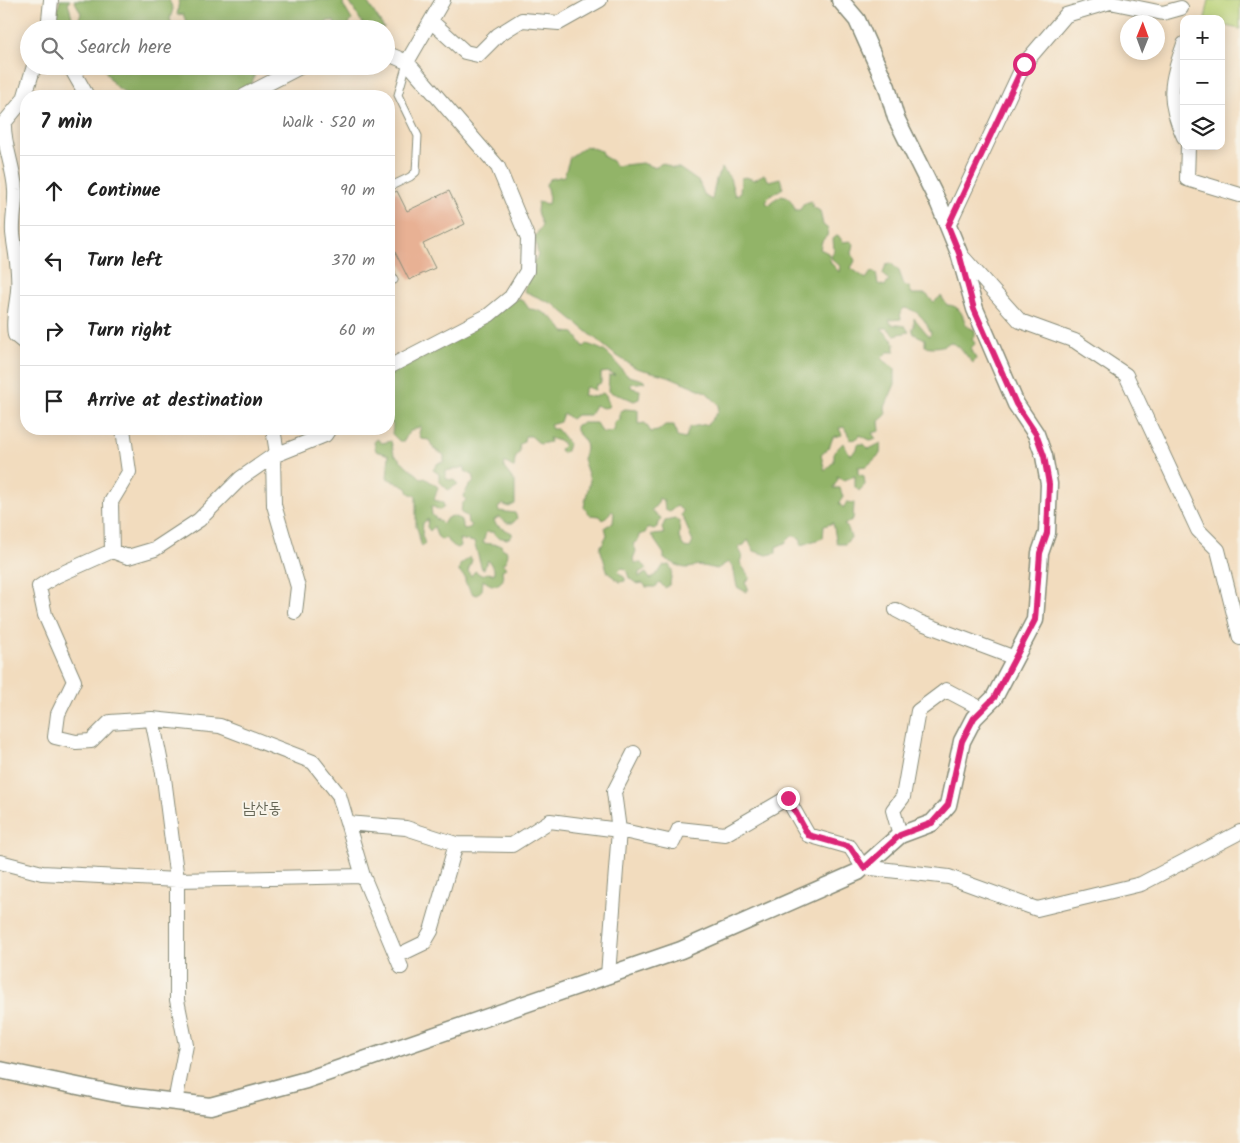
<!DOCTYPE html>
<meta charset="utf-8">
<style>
body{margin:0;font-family:Kalam,"Poor Story",sans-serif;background:#f6f6f6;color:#222}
.controls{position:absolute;right:15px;top:15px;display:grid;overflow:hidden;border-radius:10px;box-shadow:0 2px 12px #0003}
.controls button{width:45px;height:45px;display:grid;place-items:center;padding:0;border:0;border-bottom:1px solid #e0e0e0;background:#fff;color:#222;font:25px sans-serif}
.compass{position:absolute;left:1120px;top:15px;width:45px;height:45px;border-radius:50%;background:#fff;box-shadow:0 2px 12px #0003;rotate:1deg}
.stop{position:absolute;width:15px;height:15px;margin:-11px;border:4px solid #db2777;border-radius:50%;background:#fff}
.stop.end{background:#db2777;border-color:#fff;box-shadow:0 1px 5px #0008}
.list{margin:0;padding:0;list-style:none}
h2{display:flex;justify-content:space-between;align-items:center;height:65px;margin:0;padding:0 20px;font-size:21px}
h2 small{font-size:16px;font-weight:400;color:#767676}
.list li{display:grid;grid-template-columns:32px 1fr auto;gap:15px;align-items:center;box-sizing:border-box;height:70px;padding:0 20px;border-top:1px solid #e0e0e0}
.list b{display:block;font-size:19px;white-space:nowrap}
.list em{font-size:16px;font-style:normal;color:#767676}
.icon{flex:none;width:28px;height:28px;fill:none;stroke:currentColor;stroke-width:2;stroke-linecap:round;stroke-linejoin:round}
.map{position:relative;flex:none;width:1240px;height:1143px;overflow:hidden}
.search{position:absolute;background:#fff;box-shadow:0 2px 12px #0003;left:20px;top:20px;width:375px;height:55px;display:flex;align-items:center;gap:12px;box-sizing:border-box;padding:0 18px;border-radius:28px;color:#767676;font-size:19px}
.panel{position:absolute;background:#fff;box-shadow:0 2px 12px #0003;left:20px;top:90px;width:375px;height:345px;border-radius:20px}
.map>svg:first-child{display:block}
.green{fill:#b9d277;stroke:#6c8856}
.forest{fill:#92b468;stroke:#58784e}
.building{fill:#e8b194}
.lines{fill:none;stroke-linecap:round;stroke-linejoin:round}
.service-casing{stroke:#888c79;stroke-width:9}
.minor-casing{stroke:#888c79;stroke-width:16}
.tertiary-casing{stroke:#888c79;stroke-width:19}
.service{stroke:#fff;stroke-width:7}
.minor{stroke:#fff;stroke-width:14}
.tertiary{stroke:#fff;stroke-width:16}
.route{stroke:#db2777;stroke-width:6}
.labels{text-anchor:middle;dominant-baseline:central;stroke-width:4;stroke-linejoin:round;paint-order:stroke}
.quarter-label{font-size:16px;fill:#656656;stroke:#f7f3e8}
</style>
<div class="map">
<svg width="1240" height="1143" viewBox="0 0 1240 1143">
<rect width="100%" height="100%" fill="#f7f3e8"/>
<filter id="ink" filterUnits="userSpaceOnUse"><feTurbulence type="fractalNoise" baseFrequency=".02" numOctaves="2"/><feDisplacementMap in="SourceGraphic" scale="10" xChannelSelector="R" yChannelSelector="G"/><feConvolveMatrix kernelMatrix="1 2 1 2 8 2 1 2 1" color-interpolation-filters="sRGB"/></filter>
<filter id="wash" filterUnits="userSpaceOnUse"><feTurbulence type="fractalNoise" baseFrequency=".0096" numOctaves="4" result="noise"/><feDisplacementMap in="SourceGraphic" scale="20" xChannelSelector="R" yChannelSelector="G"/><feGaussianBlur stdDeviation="1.12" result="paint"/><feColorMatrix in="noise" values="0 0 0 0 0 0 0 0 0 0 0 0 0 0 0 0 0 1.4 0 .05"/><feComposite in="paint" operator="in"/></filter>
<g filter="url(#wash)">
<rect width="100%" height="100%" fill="#f2dcbe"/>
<!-- green -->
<path class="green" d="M1209,0H1240V29L1221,25V19H1205Z"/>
<!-- forest -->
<path class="forest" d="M60,0H70L68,3L72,17L68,29L61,27L56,16Z
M74,0H169L173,9L170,19L174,29H79L77,24L81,13Z
M179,0H344L343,5L352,20L349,24L353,29H336L334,21H327L326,29H189L183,14L177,15Z
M348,0H366L384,28L366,29Z
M270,66L255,68C255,85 247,91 232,96H130L114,85L103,67Z
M586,146L601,151L603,156L612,161L615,166L642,163L654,167L663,163L672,168H679L699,182L705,196L712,200L716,179L722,168L730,178L735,196L740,193L741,178L746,177L754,180L764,174L769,181L780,178L783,188L768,197L766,203L770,205L772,201L782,195C790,197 793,203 795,210H800L803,204L811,201L813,207L820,211L823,225L828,229L827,236L822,241L820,249L828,253L831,263L839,272L840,266L831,258L834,250L833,239L838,235L843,242L850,241L854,244L852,253L855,261L851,268L866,279L871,272L876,273L878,284L885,286L889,281L883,274L886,264L891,263L899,271L904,285L909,287L912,294H926L934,302L941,296L947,305C960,305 963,315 966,326L975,330V336L972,338L975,344L971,348L976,359L973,363L959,347L950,342C945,347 932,348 925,346V339L914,334L912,329L914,326V318L929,336L931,333C926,321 918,309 904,308L900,313L901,319L889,320L891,324L905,326L909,332L894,335L887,328H881L895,343L894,352H888L881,358L895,369V384L885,407L886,415L879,421L880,431L872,433L876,439L870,440L860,435L856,439L851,440L844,427L839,428L842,435L833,437L829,448L821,455L825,471L834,461V452L843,443L850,455L857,449L858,444H864L869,449L881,443L880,454L867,466L858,467V474L864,476L865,485L859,491L855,487V476L844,480L837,476L838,479L833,488H840L843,497L839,503L843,508L847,502L854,503L853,519L844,525L848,528L851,538L845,544H837L833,523L824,526L823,538L801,545V539L793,535L785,543L776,547V553L767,555L754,551L748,540L744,545L738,547L742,555L740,563L750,578L745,583L748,588L746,592L737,587L733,566L728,562L717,569L697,565C683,573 677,563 664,559V554L651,535L664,534L662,528L665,521L675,519L680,521L679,538L684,547L690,548L693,542C688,533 687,522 681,515L683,511L677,506L670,511L665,510L664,501L659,498L658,503L651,511L661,518L658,526L654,529L648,527L645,533L639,535L638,540L633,544L636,551L633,559L635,563H641L646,567V570L639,572V577L646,573L650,579L659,572L663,566L669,565L672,570L670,584L665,588L660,583L655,587H646L643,583L637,584L629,578L626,569L622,568L618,572L625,578V581L620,582L608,573L600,548L607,535L605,527L613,523L614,513L612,511L603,520L600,516L590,515L584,507L590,480L583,459L586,449L585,441L576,431V425L582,423H596L603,433L614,431V422L620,419V411L625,409L638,410V424L645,423L651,432L658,431L665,425H674L677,437L685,439L690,427L708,424L718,412L719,405L706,392L668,376L636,368L614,354L555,305L524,291L531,265L538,256L535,237L542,225L537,212L538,202L548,204L549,198L546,184L550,179L564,176L570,157Z
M518,298L525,303L529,309C543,309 557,320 564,332L574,333L584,347L587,344C595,347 603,349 609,355C615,360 620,369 627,375C633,379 640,377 645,382L630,384L632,388L640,390L639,399L634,401C625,396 617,396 608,391L609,376L615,375L608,372L601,373V383L596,385L595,390L586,387L583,395L595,397L602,393L606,395L609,407L603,408L595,405L590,415H576L571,419L563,413L560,422L550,425L552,429H557L569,444L567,450L562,453L560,449L564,445L562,442L549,438L550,442L540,444L531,436H525L524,441L519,445L520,451L515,459L514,468L505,462L504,468L515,482V504L509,507L502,504L498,508L499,511L515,513L517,518L513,523H507L499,517L494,520L496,525L512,533V536L507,539L497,537L493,532H486L483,543L501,545L502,548L507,551L506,562L502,563L506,568L502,570L503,580C495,588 492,586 483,580L482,590L477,595L473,594L465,582V577L459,572L460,565L470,557L472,560L468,571L471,576L475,571L481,575L487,573L494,574V569L488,560L484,569H482L474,542L459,539L461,546L456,548L445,538L442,540L437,536L434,526L430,531L427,527L428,519L423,523L422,535L425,544L422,546C418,539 420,532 416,527V496L409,493L407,488L387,478L389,455L376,451L374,442L377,439L382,443L391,441L394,454C400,459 403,463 409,468C413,472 417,473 421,479L425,478L438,487L434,500L443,502L444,507L440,510L431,506L432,515L443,524L447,518L452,516L460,519L464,529L470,528L471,525L468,523L467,516L461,513L462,504L466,500L464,496L468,487L473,483L474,476L465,471V467L446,471V479L454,480L458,484L448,490L439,481V474L433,470L438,463L444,462V455L434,449L429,440L421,439L419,433L421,426L409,432L404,441H399L392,434L393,424L389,422V371Z"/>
<g id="blocks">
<!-- building -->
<path class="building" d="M397,191L407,211L449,191L465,224L423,244L435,268L409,280L389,240V195Z"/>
</g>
</g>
<g filter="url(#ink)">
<use href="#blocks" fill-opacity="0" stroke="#888c79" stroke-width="1"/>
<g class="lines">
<defs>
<path id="service" d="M389,187L410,177L416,172L418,136L398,95L407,63
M389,267L394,280"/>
<path id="minor" d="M51,0L49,20L53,29
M431,21L465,52L478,55L498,35L522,20L559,23L600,0
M1184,44C1171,82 1166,99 1184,137
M386,53L407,62L498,167L528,239L527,271L511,297L489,315L389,367
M407,62L443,0
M70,66L87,96
M244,96L302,66
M1188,146L1187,179L1240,195
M948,226L1024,64L1066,15L1110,2L1163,13L1181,8
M960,254L1020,321L1075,341L1126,375L1198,530L1218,550L1240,638
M26,344L15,335C12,319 17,306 18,290C20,270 15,252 13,233C12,219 16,204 15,190C14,167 3,145 4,123L24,99L34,66
M273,429L277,453L241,478L199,520L155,549L128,557L112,551L56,576L39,587L45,615L74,681L58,714L55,737L76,742L91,741L110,722L152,719L220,726L313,762L339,795L363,876L401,967
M112,551L111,502L129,472L123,429
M896,610L919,622L1015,658
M295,612L298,587L274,505L273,456L325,435L329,429
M152,719L164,778L177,880V1000L186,1045L175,1102
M347,823L406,828L456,844L512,845L550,821L619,830L673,842L679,829L725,834L787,798L808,835L850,847L863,867L949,877L1037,909L1141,884L1240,832
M900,835L893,810L903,797L918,711L946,690L982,709
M0,862L42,873L177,880L363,876
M397,956L424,943L431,931L456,844
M608,975L619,830L614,792L634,753"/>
<path id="tertiary" d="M0,1070L126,1096L210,1106L306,1080L681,950L858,872L900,835L932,823L948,805L962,741L974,718L994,698L1035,620L1040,553L1047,533L1049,484L1044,456L1036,434L1016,404L975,309L959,253L939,204L896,118L887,87L857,20L840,0"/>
</defs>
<!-- service casing -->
<use href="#service" class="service-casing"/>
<!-- minor casing -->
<use href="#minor" class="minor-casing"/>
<!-- tertiary casing -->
<use href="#tertiary" class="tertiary-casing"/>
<!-- service -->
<use href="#service" class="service"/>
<!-- minor -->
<use href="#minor" class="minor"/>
<!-- tertiary -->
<use href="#tertiary" class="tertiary"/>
</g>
</g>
<g class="lines" filter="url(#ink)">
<!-- route -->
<path class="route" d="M788,798L808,835L850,847L864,868L900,835L932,823L948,805L962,741L974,718L994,698L1035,620L1040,553L1047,533L1049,484L1044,456L1036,434L1016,404L974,309L959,253L948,226L1024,64"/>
</g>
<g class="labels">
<!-- quarter labels -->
<g class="quarter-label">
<text x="262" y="808">남산동</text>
</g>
</g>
</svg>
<div class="controls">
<button>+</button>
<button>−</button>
<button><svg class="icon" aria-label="layers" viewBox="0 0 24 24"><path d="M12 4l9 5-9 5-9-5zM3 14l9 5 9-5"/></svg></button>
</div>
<svg class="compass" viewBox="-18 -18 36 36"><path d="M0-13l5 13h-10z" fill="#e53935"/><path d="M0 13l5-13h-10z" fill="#767676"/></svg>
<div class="stop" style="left:1024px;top:64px"></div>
<div class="stop end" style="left:788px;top:798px"></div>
<div class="search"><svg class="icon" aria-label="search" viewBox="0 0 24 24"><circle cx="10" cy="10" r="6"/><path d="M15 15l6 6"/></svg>Search here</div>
<section class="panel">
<h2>7 min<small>Walk · 520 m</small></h2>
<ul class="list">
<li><svg class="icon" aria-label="ahead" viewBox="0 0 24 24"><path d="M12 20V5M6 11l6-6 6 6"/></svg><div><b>Continue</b></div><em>90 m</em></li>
<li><svg class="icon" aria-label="left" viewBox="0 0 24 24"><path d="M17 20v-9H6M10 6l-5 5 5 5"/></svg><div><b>Turn left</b></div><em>370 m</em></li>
<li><svg class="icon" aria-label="right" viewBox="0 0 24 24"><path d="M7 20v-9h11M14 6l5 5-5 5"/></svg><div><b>Turn right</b></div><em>60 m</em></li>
<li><svg class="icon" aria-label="arrive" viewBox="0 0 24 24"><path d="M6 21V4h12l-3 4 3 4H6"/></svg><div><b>Arrive at destination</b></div></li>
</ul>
</section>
</div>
